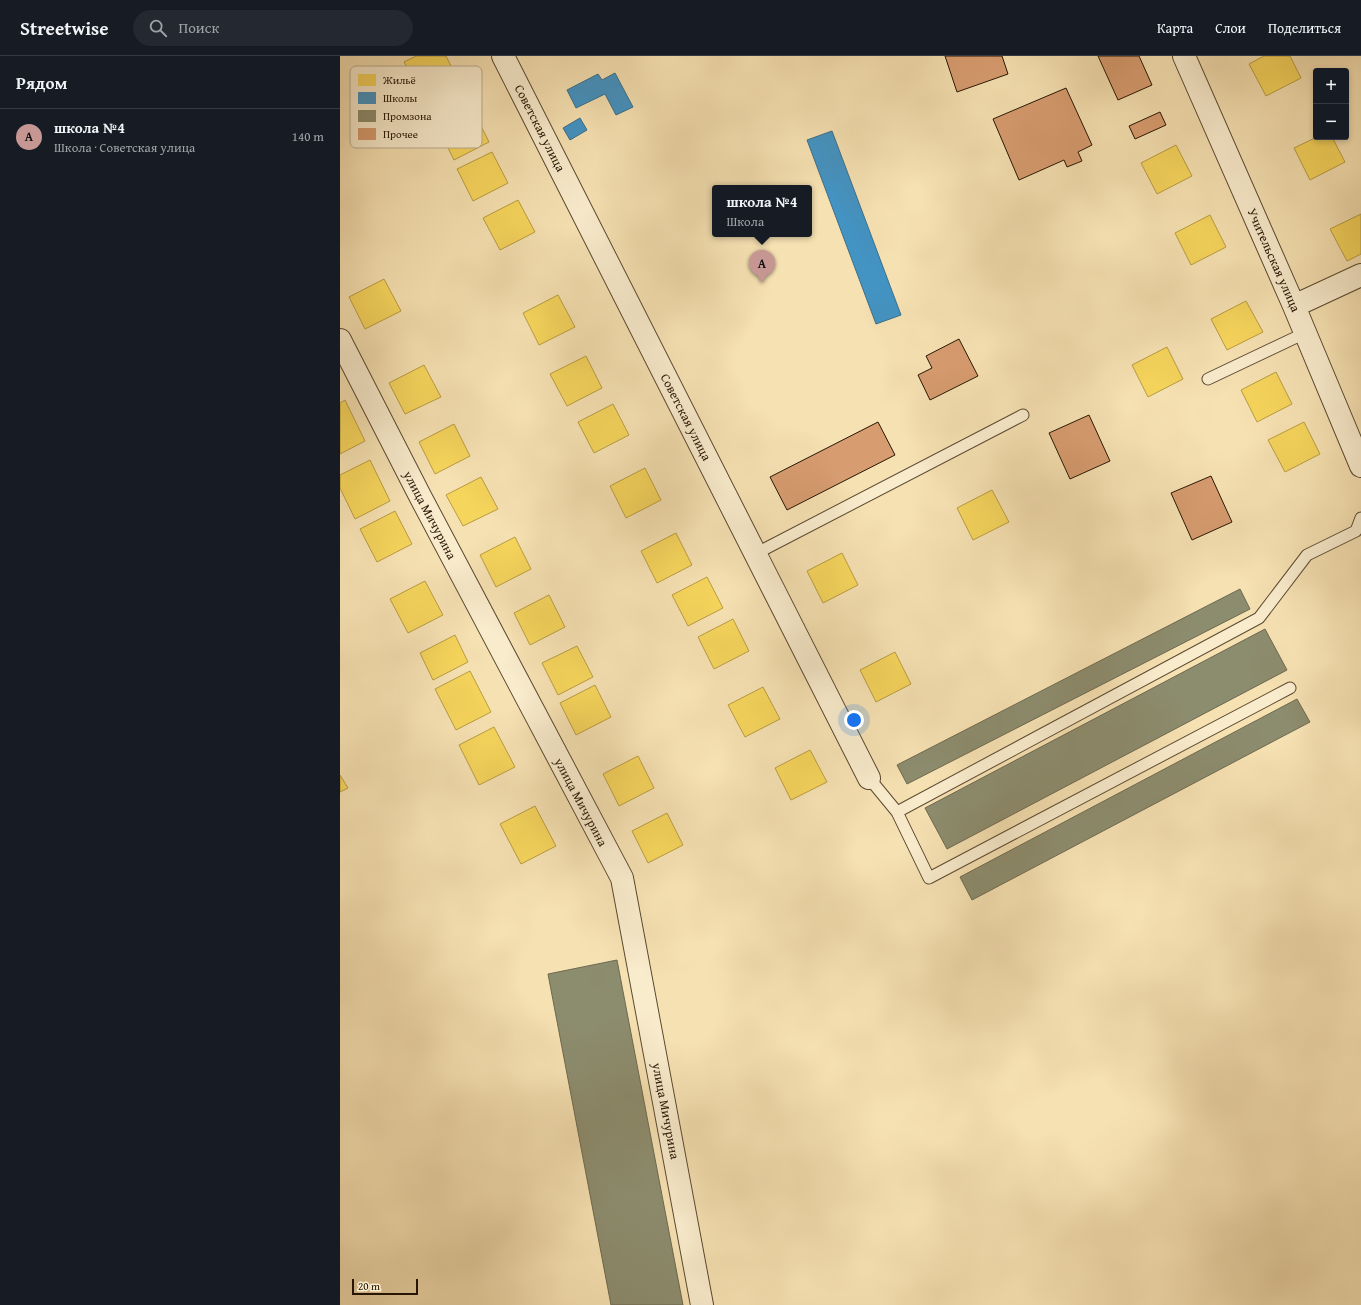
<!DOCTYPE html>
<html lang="ru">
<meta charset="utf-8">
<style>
body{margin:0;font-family:"Gentium Book Plus",serif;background:#242831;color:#f1f3f6}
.controls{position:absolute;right:12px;top:12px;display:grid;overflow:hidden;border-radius:4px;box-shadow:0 2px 6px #0003}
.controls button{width:36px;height:36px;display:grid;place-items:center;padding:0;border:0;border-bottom:1px solid #363941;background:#171b24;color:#f1f3f6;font:20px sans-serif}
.scale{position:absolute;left:12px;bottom:10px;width:66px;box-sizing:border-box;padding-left:4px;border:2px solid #271604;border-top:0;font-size:11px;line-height:14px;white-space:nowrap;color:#271604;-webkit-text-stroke:3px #f9eccd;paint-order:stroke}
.you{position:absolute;left:514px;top:664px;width:14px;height:14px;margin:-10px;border:3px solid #fff;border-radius:50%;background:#1a73e8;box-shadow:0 0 0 6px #1a73e833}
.badge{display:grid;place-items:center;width:26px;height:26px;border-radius:50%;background:#c59692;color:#111;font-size:13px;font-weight:700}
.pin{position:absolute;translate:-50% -33px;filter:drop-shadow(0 1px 2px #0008)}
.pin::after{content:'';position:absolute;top:21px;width:14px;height:12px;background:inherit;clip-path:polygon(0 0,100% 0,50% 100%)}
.popup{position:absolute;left:372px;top:129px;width:100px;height:52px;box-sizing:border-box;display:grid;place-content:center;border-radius:4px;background:#171b24;filter:drop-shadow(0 1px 3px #0005);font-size:13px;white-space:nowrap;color:#9ea1a6}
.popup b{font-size:15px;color:#f1f3f6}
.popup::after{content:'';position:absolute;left:50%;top:100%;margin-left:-8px;border:8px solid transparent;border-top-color:#171b24}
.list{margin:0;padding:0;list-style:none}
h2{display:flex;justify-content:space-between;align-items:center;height:52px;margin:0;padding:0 16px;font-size:17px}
h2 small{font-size:13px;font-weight:400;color:#9ea1a6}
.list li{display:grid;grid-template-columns:26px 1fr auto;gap:12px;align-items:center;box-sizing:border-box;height:56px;padding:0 16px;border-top:1px solid #363941}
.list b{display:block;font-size:15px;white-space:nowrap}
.list p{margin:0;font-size:13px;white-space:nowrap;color:#9ea1a6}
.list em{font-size:13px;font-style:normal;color:#9ea1a6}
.icon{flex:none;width:22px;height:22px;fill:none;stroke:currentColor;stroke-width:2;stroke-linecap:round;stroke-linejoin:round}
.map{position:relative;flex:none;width:1021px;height:1249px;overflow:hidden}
header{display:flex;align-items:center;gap:24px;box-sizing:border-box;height:56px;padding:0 20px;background:#171b24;border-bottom:1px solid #363941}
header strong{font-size:19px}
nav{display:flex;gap:22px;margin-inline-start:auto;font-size:14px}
.search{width:280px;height:36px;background:#242831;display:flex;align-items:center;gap:10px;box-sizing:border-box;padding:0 14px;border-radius:22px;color:#9ea1a6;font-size:15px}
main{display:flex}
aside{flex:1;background:#171b24}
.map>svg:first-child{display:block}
.homes{fill:#f6d55c;stroke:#b89c42}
.schools{fill:#4393c3;stroke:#3b6e8a}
.industry{fill:#8c8c6e;stroke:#6e694e}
.building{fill:#d79c6f;stroke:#271604}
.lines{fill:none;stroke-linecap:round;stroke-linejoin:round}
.service-casing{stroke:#5b4930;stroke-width:13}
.minor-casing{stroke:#5b4930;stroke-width:24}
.service{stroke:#f9eccd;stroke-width:11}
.minor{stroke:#f9eccd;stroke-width:22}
.labels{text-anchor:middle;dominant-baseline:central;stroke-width:4;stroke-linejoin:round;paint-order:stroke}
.street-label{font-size:13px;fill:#271604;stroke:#f9eccd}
.key{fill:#f9eccd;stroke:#baac91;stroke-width:1}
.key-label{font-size:11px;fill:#271604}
</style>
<header>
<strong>Streetwise</strong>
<div class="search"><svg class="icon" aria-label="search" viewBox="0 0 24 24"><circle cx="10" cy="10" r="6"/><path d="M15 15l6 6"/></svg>Поиск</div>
<nav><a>Карта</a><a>Слои</a><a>Поделиться</a></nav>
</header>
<main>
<aside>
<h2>Рядом<small></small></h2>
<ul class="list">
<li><span class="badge">A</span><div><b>школа №4</b><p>Школа · Советская улица</p></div><em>140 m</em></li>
</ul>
</aside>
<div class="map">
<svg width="1021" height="1249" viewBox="0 0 1021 1249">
<rect width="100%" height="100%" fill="#f6e1b2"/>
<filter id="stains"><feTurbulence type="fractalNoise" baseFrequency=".005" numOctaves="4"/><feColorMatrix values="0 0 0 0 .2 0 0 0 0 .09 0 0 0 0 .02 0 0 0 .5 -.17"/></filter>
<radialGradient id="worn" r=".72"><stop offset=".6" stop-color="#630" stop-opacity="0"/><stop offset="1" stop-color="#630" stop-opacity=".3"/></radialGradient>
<!-- homes -->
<path class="homes" d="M76,0H106L116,20L81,38L64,6Z
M924,0H950L961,22L926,40L909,8Z
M133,54L149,86L114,104L98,72Z
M977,81H992L1005,106L970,124L954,92Z
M836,89L852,120L817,138L801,107Z
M152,96L168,127L133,145L117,113Z
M178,144L195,176L160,194L143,162Z
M1021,158V198L1007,205L990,173Z
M870,159L886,191L851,209L835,177Z
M44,223L61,255L25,273L9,241Z
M218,239L235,271L199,289L183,257Z
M906,245L923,276L887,294L871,263Z
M827,291L843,323L808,341L792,309Z
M246,300L262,332L227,350L210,318Z
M84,309L101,341L65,358L49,327Z
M936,316L952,348L917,366L901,334Z
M5,344L25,385L0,398V347Z
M273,348L289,379L254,397L238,366Z
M964,366L980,398L945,416L928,384Z
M114,368L130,400L95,418L79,386Z
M30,404L50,445L15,463L0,432V419Z
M305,412L321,444L286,462L270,430Z
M141,421L158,453L123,470L106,439Z
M652,434L669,466L633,484L617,452Z
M55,455L72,488L37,506L20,473Z
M336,477L352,509L317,527L301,495Z
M175,481L191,513L156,531L140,499Z
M502,497L518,529L483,547L467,515Z
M367,521L383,552L348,570L332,539Z
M85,525L103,559L68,577L50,543Z
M209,539L225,571L190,589L174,557Z
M393,563L409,595L374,613L358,581Z
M115,579L128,606L93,624L80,597Z
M237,590L253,621L218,639L202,607Z
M555,596L571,628L536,646L520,614Z
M130,615L151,656L116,674L95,633Z
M255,629L271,661L236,679L220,647Z
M423,631L440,663L405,681L388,649Z
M154,671L175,711L139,729L119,689Z
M470,694L487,726L451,744L435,712Z
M298,700L314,732L279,750L263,718Z
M0,719L8,732L0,736Z
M195,750L216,790L181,808L160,768Z
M327,757L343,789L308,807L292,775Z"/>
<!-- schools -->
<path class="schools" d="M275,17L293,51L276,59L265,38L236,52L227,34L258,18L262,24Z
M240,62L247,74L230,84L223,72Z
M492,75L561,259L536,268L467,84Z"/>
<!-- industry -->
<path class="industry" d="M900,533L910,553L567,728L557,709Z
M925,573L947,614L607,793L585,752Z
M957,643L970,666L632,844L620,821Z
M277,904L343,1249H271L208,918Z"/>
<!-- building -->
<path class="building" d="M605,0H662L668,18L617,36Z
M758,0H799L812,29L778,44Z
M726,32L752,89L738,96L742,105L727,111L724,104L679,124L653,63Z
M820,56L826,69L795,83L789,70Z
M619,283L638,320L590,344L578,319L592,312L586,300Z
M749,359L770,405L730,423L709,377Z
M538,366L555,399L447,454L430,421Z
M871,420L892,466L852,484L831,437Z"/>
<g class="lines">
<defs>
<path id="service" d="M868,323L965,277
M415,498L683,359
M529,722L557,756L589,822L950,632
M557,756L919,562L967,499L1016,475L1021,462"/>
<path id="minor" d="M163,0L529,722
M844,0L954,250L1021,410
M954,250L1021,219
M0,284L80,440L282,822L362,1249"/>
</defs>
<!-- service casing -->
<use href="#service" class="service-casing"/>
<!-- minor casing -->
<use href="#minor" class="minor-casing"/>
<!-- service -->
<use href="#service" class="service"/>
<!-- minor -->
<use href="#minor" class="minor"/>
</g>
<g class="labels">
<!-- street labels -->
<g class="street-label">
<text transform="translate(200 72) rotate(63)">Советская улица</text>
<text transform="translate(934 204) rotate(66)">Учительская улица</text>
<text transform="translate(346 361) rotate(63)">Советская улица</text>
<text transform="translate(90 459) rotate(62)">улица Мичурина</text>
<text transform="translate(241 746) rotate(62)">улица Мичурина</text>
<text transform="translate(326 1055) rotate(79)">улица Мичурина</text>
</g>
</g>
<!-- legend -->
<rect x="10" y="10" width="132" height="82" rx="6" class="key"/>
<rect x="18" y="18" width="18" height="12" fill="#f6d55c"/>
<rect x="18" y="36" width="18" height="12" fill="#4393c3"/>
<rect x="18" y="54" width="18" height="12" fill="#8c8c6e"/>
<rect x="18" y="72" width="18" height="12" fill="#d79c6f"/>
<g class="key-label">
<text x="43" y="28">Жильё</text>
<text x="43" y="46">Школы</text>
<text x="43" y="64">Промзона</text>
<text x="43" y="82">Прочее</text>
</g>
<rect width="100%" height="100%" filter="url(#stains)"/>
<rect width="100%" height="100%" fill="url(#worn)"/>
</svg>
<div class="controls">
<button>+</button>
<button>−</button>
</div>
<div class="scale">20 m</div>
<div class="you"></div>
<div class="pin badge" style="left:422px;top:227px">A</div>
<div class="popup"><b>школа №4</b>Школа</div>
</div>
</main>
